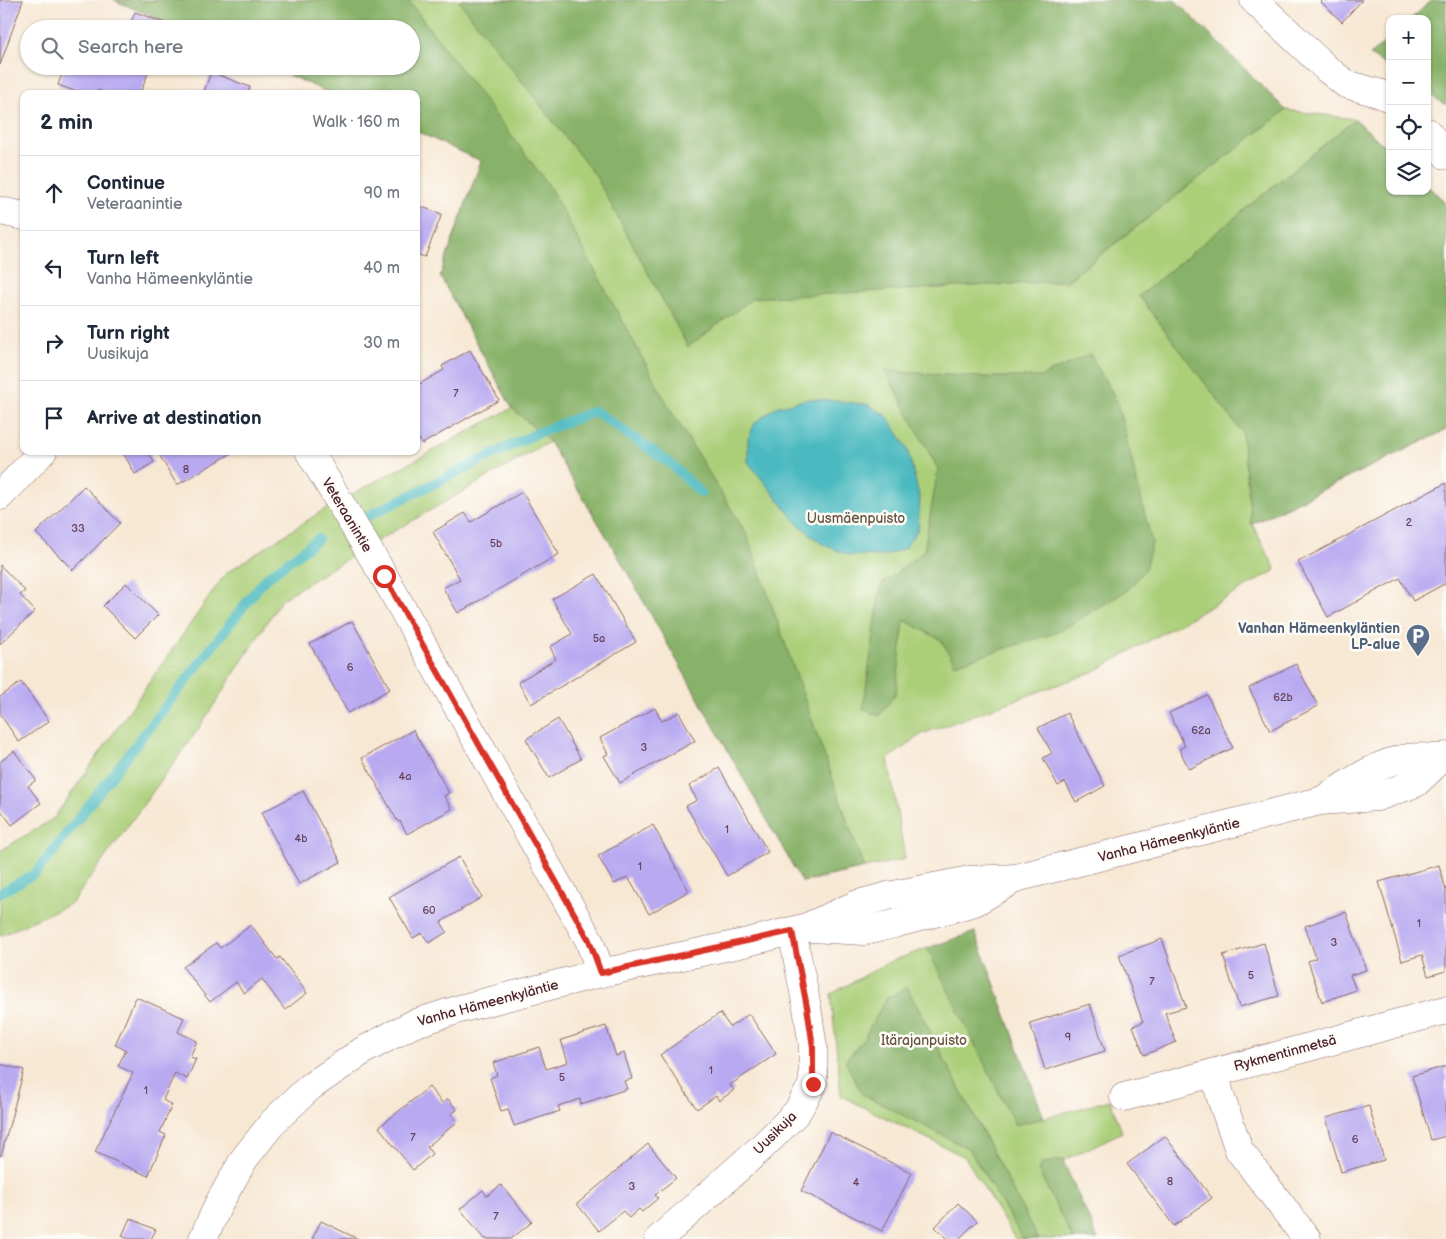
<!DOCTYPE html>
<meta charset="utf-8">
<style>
body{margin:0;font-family:"Balsamiq Sans",sans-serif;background:#f2f2f3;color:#1f2937}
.controls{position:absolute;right:15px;top:15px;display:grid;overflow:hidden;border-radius:10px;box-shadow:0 1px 4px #0004}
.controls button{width:45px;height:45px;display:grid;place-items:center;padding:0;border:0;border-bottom:1px solid #e0e1e3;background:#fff;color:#1f2937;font:25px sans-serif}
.stop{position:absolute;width:15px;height:15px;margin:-11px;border:4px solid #d93025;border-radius:50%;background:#fff}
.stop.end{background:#d93025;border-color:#fff;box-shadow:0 1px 5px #0008}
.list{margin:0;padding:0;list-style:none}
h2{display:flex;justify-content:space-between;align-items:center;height:65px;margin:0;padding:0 20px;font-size:21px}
h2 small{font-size:16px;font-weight:400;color:#747a83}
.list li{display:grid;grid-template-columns:32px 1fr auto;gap:15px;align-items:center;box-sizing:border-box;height:75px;padding:0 20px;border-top:1px solid #e0e1e3}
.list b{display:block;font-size:19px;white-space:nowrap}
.list p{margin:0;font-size:16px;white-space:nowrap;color:#747a83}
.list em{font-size:16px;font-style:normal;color:#747a83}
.icon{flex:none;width:28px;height:28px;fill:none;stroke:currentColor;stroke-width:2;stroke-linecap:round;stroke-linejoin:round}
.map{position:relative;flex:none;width:1446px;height:1239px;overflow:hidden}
.search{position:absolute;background:#fff;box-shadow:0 1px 4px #0004;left:20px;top:20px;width:400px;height:55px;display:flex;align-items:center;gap:12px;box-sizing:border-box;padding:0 18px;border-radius:28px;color:#747a83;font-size:19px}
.panel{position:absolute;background:#fff;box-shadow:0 1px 4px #0004;left:20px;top:90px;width:400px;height:365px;border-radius:10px}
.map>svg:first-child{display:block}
.green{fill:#abcf79;stroke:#7a7752}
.forest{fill:#88b269;stroke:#69684a}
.water{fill:#4bbac0;stroke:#4a6c76}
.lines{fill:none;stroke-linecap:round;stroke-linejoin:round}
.stream{stroke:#4bbac0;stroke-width:10}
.building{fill:#b8a9f1}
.minor-casing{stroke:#876566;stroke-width:29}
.minor{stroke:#fff;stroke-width:28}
.route{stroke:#d93025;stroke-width:6}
.labels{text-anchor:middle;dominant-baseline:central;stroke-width:5;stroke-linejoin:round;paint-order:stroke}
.number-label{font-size:11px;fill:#66425c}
.street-label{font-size:14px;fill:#4a1f2b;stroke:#fdfcf7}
.park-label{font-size:14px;fill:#675442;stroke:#fdfcf7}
.service-label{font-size:14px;font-weight:bold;fill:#4e5e75;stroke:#fdfcf7;text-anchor:end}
</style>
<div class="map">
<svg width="1446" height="1239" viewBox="0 0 1446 1239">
<rect width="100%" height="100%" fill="#fdfcf7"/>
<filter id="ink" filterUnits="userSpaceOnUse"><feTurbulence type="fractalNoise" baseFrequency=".02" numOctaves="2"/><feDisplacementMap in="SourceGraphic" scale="10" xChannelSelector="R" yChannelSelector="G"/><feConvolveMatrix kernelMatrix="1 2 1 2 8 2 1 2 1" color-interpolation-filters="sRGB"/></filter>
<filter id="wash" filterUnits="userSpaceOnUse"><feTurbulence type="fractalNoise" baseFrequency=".0096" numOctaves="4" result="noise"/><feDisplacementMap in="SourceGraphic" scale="20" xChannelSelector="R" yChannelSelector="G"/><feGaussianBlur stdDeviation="1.12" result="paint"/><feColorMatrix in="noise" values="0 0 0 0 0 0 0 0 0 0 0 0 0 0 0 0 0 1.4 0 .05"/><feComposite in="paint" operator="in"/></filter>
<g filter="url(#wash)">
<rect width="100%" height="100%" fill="#f7e8d4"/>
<!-- green -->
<path class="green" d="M114,0H514L1067,281L1286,110L1355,119L1390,151V191H1427V186L1441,198L1446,206V430L1252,524L1276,570L1093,672L922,734L888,759L905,859L802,882L610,542L549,442L358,552L282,599L199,728L72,903L0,936V851L54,818L226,573L328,507L512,408L440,276L481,161L416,131V94H332L268,66H411V29H181Z
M975,932L1044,1118L1110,1100L1122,1132L1063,1161L1098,1239H1015L965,1157L841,1096L831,994L891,961Z"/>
<!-- forest -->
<path class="forest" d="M114,0H408L548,184L670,409L747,535L864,868L802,882L610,542L549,441L512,408L440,276L481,161L416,131V94H332L268,66H411V29H181Z
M458,0H1175L1286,110L1067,281L753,298L688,347L595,175Z
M1432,0H1446V105L1427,93V19H1411Z
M1390,38V68L1370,55Z
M1355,119L1390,151V191H1427V186L1441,198L1446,206V430L1251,524L1242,432L1139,296Z
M1090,354L1117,401L1152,543L1145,569L1129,589L1058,632L955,664L941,640L904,620L896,693L879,716L863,709L881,585L924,551L938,469L885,371L979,377H1040Z
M975,932L1044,1118L1015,1125L927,948Z
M907,987L1038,1239H1023L969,1149L862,1094L845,1061L863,1040L886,999Z
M1063,1160V1161L1098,1239H1073L1038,1170L1043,1163Z"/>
<!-- water -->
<path class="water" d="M808,399L840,401L869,405L887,416L907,448L920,499L918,529L905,548L883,556L848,555L822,544L798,524L748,462V439L755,423L776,407Z"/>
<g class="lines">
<!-- stream -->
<path class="stream" d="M364,518L535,434L595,411L671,464L701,493
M0,893L36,873L265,579L318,539"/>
</g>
<g id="blocks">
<!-- building -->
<path class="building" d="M0,0H23L0,65Z
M1323,0H1362L1342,22L1321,2Z
M135,12L165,23L163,29L129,27Z
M65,66H151L140,94H107L98,90L97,94H82L58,85Z
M211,72L250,87L248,94H203Z
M416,205L442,214L425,257L416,254Z
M470,350L499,400L422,444L416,434V386L444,370L442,366Z
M122,451H148L154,462L135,474Z
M157,451H231L232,453L177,485Z
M1446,483V583L1413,601L1400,578L1328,617L1298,562Z
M84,486L120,523L73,570L36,533Z
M522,492L559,554L458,613L443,588L460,579L433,532L465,513L471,522Z
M0,565L25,591L20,595L35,611L0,644Z
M596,574L636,642L531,704L518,682L556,659L550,647L572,634L552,599Z
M126,583L158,615L135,638L103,606Z
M352,621L390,689L348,713L310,644Z
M1296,664L1318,706L1270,731L1249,688Z
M21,682L49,721L19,742L0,714V697Z
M1207,695L1233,748L1189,769L1179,749L1185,746L1169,713Z
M655,708L662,721L679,712L695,741L620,783L604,756L608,754L600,738Z
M1067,713L1105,786L1076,802L1065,782L1058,786L1043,758L1052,753L1038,728Z
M558,719L581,759L549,778L526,739Z
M413,730L449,793L444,796L452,809L407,834L400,821L398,822L362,758Z
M14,751L36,780L28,786L41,803L12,825L0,809V799L1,798L0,796V762Z
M719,768L768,852L727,876L686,806L697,800L689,786Z
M303,791L341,862L299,884L261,813Z
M653,825L689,891L649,914L628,877L614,884L598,856Z
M459,857L482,897L441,922L447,932L429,943L422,933L413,938L389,897Z
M1439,865L1446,891V971L1428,976L1422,955L1402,961L1379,882Z
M1346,912L1366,970L1350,975L1356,990L1322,1002L1308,961L1316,958L1305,926Z
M251,925L277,959L280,957L307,993L285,1010L262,979L244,993L236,982L210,1002L183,967L216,943L220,948Z
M1162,939L1186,1007L1165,1013L1176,1042L1144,1055L1133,1026L1143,1022L1119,955Z
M1264,943L1279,996L1239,1007L1223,955Z
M136,997L184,1018L178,1032L197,1041L190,1057L196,1059L187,1079L175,1073L163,1100L172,1105L160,1132L166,1135L148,1176L95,1152L133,1073L118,1066L126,1050L115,1045Z
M1090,1004L1105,1051L1045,1070L1030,1023Z
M720,1013L730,1027L749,1014L776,1054L730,1085L734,1090L719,1101L716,1096L697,1109L660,1055Z
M606,1026L616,1056L624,1053L632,1079L624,1081L627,1089L581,1104L580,1099L558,1106L560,1111L514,1126L508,1109L501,1111L490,1078L497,1075L493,1063L539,1047L546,1069L568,1062L561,1040Z
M0,1064L24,1070L1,1156H0Z
M1446,1066V1136L1431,1140L1412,1076Z
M429,1087L442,1103L448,1099L457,1110L451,1114L457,1122L427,1147L432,1154L413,1170L379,1127Z
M1369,1106L1384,1160L1341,1172L1326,1118Z
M830,1132L912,1173L882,1231L801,1191Z
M1165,1136L1212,1198L1174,1226L1127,1164Z
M648,1144L676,1178L655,1195L658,1198L642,1212L639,1209L629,1218L623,1211L599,1231L577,1204Z
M501,1185L532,1222L511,1239H485L460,1209L483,1190L487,1196Z
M958,1203L977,1221L959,1239H947L935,1227Z
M130,1218L156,1230L151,1239H128L122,1236Z
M321,1221L358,1239H312Z"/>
</g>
</g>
<g filter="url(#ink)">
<use href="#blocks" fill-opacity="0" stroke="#876566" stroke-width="1"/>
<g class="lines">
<defs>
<path id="minor" d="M1254,0L1327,69L1346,84L1378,93L1390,98
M1427,132L1446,155
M0,211L24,216
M309,451L384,576L589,940L601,973
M0,496L43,451
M1324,799C1348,784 1378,762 1407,758C1419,756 1431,758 1442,758
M811,928L864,931L894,924L975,902L1013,880
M1215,1072L1220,1095L1239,1150L1307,1239
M1124,1097L1446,1010
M203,1239L219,1203L244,1159L274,1121L310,1087L364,1050L413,1024L463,1008L601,973L744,943L807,927L858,904L888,896L970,880L1016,878L1320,801L1377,797L1416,783L1442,758L1446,756
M659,1239L763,1146L797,1112L813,1084V1047L807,1007L792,931"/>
</defs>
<!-- minor casing -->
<use href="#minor" class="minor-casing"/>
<!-- minor -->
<use href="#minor" class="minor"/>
</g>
</g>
<g class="lines" filter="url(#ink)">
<!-- route -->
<path class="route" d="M384,576L589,940L601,973L792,931L807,1007L813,1047V1084"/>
</g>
<!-- icons -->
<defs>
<symbol id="parking-pin" viewBox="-11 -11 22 30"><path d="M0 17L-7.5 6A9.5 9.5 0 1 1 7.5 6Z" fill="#5c6f8a" stroke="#fdfcf7"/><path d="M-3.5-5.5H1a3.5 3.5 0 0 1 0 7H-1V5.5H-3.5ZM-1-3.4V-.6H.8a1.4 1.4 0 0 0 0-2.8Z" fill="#fff"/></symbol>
</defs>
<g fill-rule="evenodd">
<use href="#parking-pin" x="1404" y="622" width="28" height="38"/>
</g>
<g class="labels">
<!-- number labels -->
<g class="number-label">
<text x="456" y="393">7</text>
<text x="186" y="469">8</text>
<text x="1409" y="522">2</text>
<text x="78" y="528">33</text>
<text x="496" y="543">5b</text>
<text x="599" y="638">5a</text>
<text x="350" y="667">6</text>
<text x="1283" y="697">62b</text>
<text x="1201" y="730">62a</text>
<text x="644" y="747">3</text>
<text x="405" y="776">4a</text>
<text x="727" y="829">1</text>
<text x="301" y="838">4b</text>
<text x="640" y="866">1</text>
<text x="429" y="910">60</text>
<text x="1419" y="923">1</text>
<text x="1334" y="942">3</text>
<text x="1251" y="975">5</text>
<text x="1152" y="981">7</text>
<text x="1068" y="1037">9</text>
<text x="711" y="1070">1</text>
<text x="562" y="1077">5</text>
<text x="146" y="1090">1</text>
<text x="413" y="1137">7</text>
<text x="1355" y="1139">6</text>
<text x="1170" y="1181">8</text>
<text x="856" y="1182">4</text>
<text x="632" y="1186">3</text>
<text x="496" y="1216">7</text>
</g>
<!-- street labels -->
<g class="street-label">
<text transform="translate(347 515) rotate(59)">Veteraanintie</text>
<text transform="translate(1169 840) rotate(-14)">Vanha Hämeenkyläntie</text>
<text transform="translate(488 1003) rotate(-15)">Vanha Hämeenkyläntie</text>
<text transform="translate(1285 1053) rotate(-15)">Rykmentinmetsä</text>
<text transform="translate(775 1133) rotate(-45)">Uusikuja</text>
</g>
<!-- park labels -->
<g class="park-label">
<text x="856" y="518">Uusmäenpuisto</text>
<text x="924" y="1040">Itärajanpuisto</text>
</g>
<!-- service labels -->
<g class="service-label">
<text x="1400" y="628">Vanhan Hämeenkyläntien<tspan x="1400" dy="16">LP-alue</tspan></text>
</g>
</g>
</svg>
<div class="controls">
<button>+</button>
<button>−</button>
<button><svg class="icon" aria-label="locate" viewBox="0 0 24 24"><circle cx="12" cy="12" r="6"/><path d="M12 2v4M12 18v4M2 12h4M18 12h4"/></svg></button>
<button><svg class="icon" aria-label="layers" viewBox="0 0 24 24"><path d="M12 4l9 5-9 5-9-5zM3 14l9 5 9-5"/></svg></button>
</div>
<div class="stop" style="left:384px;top:576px"></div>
<div class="stop end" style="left:813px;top:1084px"></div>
<div class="search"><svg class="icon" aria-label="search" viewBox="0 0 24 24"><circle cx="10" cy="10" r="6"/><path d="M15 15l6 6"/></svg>Search here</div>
<section class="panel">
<h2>2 min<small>Walk · 160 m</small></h2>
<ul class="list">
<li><svg class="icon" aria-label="ahead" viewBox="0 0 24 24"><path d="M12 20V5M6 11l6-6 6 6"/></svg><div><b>Continue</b><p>Veteraanintie</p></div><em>90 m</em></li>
<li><svg class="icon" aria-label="left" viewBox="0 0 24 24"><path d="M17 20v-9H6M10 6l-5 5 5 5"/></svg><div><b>Turn left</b><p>Vanha Hämeenkyläntie</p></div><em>40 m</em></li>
<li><svg class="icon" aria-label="right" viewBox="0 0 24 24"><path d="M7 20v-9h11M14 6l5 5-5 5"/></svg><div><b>Turn right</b><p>Uusikuja</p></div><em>30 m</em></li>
<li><svg class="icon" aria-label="arrive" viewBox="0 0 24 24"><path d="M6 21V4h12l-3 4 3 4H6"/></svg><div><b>Arrive at destination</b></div></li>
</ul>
</section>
</div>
